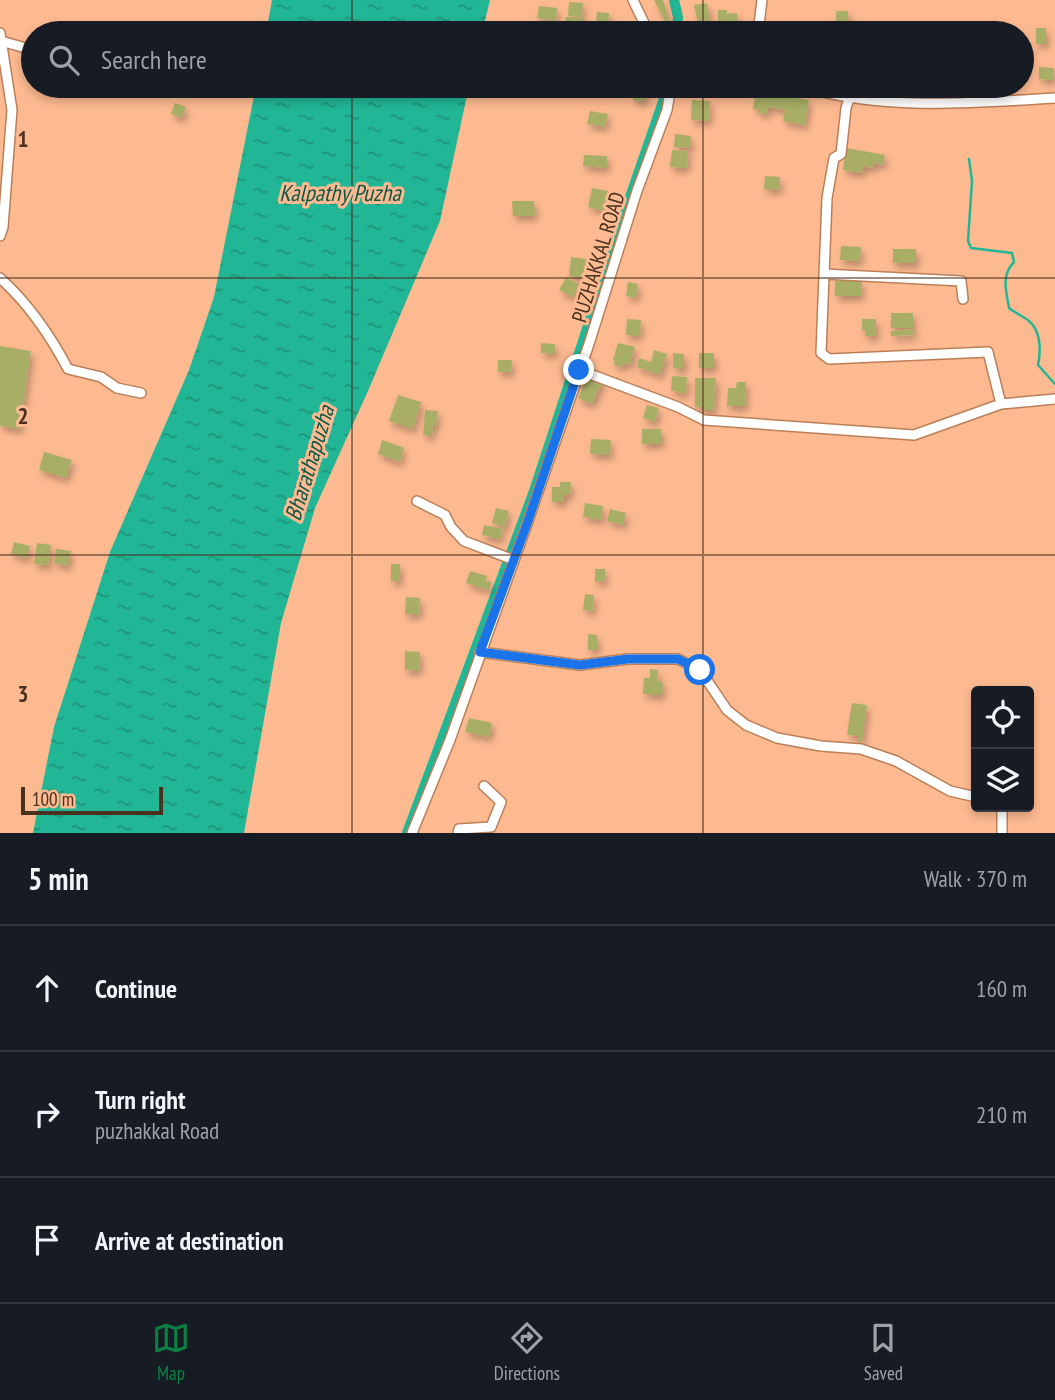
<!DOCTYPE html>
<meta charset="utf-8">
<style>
body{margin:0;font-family:"PT Sans Narrow",sans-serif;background:#20242c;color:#f1f3f6}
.controls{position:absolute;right:21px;bottom:21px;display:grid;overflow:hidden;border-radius:7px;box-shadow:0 4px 10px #0003}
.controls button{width:63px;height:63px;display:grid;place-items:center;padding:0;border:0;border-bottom:2px solid #363941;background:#171b24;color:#f1f3f6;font:35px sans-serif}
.scale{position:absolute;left:21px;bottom:18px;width:142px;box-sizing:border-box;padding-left:7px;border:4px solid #4a301f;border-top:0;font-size:19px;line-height:24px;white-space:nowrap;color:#4a301f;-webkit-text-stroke:5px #fdba91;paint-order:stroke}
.stop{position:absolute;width:21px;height:21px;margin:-16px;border:5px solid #1a73e8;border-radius:50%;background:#fff}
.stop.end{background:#1a73e8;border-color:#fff;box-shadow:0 2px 7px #0008}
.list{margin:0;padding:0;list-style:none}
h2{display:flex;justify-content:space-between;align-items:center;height:91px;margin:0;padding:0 28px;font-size:30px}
h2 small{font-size:23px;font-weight:400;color:#9ea1a6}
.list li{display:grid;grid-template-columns:46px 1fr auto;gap:21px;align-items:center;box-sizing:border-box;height:126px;padding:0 28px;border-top:2px solid #363941}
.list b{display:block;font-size:26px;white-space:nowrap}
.list p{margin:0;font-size:23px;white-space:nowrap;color:#9ea1a6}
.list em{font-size:23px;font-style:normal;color:#9ea1a6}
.icon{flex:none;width:38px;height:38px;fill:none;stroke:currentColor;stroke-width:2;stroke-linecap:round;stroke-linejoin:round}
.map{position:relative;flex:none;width:1055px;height:833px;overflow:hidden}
.search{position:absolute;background:#171b24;box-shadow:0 4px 10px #0003;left:21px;right:21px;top:21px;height:77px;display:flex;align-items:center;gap:18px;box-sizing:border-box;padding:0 24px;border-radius:38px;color:#9ea1a6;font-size:26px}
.sheet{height:469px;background:#171b24}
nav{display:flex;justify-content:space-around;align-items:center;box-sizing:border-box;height:98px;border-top:2px solid #363941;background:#171b24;font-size:19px;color:#9ea1a6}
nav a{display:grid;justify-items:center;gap:4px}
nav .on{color:#0b8043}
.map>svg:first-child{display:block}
.water{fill:url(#water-ripples)}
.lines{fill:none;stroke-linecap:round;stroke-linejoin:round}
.stream{stroke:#21b695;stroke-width:2.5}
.canal{stroke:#21b695;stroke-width:10}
.building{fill:#a8ae66;filter:url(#shadow)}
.minor-casing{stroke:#bc7e56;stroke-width:12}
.minor{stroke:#fff;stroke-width:9}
.route{stroke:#1a73e8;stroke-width:9}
.grid{fill:none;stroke:#4a301f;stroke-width:2;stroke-opacity:0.55}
.labels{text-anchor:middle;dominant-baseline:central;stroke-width:6;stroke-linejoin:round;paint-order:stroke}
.street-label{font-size:21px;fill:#4a301f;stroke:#fdba91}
.water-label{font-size:23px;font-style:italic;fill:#0c5948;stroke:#fdba91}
.grid-label{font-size:23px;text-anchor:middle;font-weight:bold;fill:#4a301f;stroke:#fdba91;stroke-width:6;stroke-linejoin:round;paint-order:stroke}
</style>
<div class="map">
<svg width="1055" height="833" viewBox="0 0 1055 833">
<defs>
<pattern id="water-ripples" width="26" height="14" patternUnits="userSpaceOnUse" patternTransform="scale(1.75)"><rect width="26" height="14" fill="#21b695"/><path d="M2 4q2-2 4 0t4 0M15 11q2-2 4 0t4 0" fill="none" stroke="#1f9479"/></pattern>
<filter id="shadow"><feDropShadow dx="3" dy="5" stdDeviation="3.5" flood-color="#0004"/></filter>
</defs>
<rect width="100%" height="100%" fill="#fdba91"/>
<!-- water -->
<path class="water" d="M272,0H490L482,33H266Z
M256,86H469L440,221L368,391L315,508L281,623L244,833H33L54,727L110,552L189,370L214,297Z"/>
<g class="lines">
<!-- stream -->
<path class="stream" d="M969,159L972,181L968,241L971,248L1012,253L1014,262C1001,275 1006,291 1009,308C1015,313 1023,316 1029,321C1041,331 1041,351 1038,365L1055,384"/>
<!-- canal -->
<path class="canal" d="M674,0L678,17L677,33
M407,833L534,491L630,197L666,93"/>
</g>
<!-- building -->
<path class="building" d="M654,0H663L670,22L666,23Z
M569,2L583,3L582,17L568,16Z
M707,3L710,21L698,23L694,5Z
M539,6L557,8L556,21L537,18Z
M718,10H727V14L737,13V26H718Z
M836,11H848V28H836Z
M597,12L609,13L608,24L596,23Z
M566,17L583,18L582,30L565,29Z
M775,24L796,25V33H775Z
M1036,28H1046V44H1036Z
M1039,67L1054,68L1053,80L1039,79Z
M895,86H919V95H895Z
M634,89L646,90V101H633Z
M756,91L809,100L805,125L783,121L785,110L768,107L767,114L759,113V110L753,109Z
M692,100L710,101L709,121L691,120Z
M175,103L186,107L182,118L171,114Z
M590,111L608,114L605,127L587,124Z
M675,134L691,136L690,148L674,147Z
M846,148L885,155L883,165L874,163L873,168L863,166L862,173L843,170Z
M672,150L688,151L687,168L670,167Z
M584,155L607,156V168L583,166Z
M765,176L780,177L779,190L764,189Z
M592,188L608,191L604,211L588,207Z
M512,201H534L535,216H513Z
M841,246L861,247L860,261L840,260Z
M893,249H916V263H893Z
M571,257L594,260L592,273L587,272L586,279L569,276Z
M566,278L579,284L573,297L559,290Z
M835,281H862L861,296H835Z
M628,282L638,284L636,298L626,296Z
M891,313H913V328H891Z
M627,319L641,320L640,336L626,335Z
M862,319H876V336H865L866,330H862Z
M914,329V335L891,336V331Z
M541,343L555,344V354L541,353Z
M618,343L635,347L630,365L623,363L622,367L614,365L615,361L613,360Z
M0,346L31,351L20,429L0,426Z
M654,350L667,354L660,375L637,367L639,358L651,362Z
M673,353L684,354V369L673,368Z
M699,353H714V368H699Z
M498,360H512L511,372H498Z
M590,370L603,380L592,404L578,398Z
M672,376L687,377L686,394L671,390Z
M695,378H716L714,410H702L703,407H695Z
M737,382H746L745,406H727L728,388H736Z
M398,395L421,402L413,429L389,421Z
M647,405L659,408L655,422L643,418Z
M425,410L438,411L436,426H433L432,436L423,435Z
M642,429H661V444H642Z
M591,439L611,440L610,455L590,454Z
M382,440L404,448L400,462L378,454Z
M44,452L72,460L66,478L39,470Z
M560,482H571L570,495H564V502H552V487H560Z
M585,503L603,506L601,520L583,517Z
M496,508L509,511L505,527L492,523Z
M610,509L626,513L623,525L607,521Z
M484,525L503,529L500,539L482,535Z
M14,542L30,546L27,558L11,554Z
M37,543L51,545L48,565L34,564Z
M56,549L71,551L68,566L54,563Z
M391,564H400V581H391Z
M595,569H605V581L595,582Z
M470,571L487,576L485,581L491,582L489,590L466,583Z
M585,594L594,595L593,611L583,610Z
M406,597L420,598L419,615L405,614Z
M588,634L597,635V650H588Z
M405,651L420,652L419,671L405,670Z
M650,669L658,670L657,681L663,682L662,695L643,694L644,678H650Z
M852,703L867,705L862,742H858L859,736L847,735Z
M469,718L492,723L489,737L465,732Z"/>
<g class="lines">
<defs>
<path id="minor" d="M633,0L645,25L655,33
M0,33L12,110L3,227L0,236
M758,33L762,0
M1,41L33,50
M799,86C885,111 967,103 1055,98
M850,96L846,108L841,154L834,158L827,198L821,353L829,359L988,352L1001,404L1055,399
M824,274L961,281L963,299
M0,278C29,304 50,335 68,369L101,377L117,388L141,393
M579,370L678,407L704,420L914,435L1001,404
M417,501L445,515L451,527L464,541L514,560
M480,652L580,665L628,659H678L700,670L727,710L746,725L777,738L821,746L861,749L896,761L950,791L976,797
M1002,807V833
M412,833L450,740L527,524L589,344L637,191L667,110L671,86
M458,833L459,829L491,827L501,802L484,786"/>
</defs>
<!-- minor casing -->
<use href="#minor" class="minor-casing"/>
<!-- minor -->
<use href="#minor" class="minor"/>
</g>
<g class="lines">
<!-- route -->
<path class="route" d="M579,370L527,524L480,652L580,665L628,659H678L700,670"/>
</g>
<!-- grid -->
<path class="grid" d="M352,0V33M703,0V33M352,86V833M703,86V833M0,278H1055M0,555H1055"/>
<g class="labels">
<!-- street labels -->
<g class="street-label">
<text transform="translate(598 257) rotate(-73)">PUZHAKKAL ROAD</text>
</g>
<!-- water labels -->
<g class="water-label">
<text x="340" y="192">Kalpathy Puzha</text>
<text transform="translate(309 463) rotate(-73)">Bharathapuzha</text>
</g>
</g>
<g class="grid-label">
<text x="23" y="147">1</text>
<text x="23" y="424">2</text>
<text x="23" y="702">3</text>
</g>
</svg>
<div class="controls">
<button><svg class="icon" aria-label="locate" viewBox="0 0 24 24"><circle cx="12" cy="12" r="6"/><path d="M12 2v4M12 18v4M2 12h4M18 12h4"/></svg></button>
<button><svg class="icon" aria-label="layers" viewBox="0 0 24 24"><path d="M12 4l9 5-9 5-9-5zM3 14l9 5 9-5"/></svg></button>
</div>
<div class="scale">100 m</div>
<div class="stop" style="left:700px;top:670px"></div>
<div class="stop end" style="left:579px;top:370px"></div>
<div class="search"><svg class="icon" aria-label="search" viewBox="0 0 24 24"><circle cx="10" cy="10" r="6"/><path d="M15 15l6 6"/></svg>Search here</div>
</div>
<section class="sheet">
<h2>5 min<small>Walk · 370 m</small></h2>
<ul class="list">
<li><svg class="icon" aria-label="ahead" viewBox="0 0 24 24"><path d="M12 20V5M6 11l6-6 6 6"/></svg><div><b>Continue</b></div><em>160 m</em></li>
<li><svg class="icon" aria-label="right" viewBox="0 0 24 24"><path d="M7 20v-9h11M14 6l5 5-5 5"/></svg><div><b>Turn right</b><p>puzhakkal Road</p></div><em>210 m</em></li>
<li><svg class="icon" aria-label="arrive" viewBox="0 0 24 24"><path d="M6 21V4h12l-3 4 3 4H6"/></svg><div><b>Arrive at destination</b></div></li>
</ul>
</section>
<nav>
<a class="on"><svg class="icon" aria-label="map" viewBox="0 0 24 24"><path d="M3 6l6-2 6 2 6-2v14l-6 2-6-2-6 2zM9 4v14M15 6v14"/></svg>Map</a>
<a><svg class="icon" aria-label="directions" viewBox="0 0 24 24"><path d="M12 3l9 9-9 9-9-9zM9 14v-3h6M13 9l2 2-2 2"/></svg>Directions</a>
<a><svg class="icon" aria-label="saved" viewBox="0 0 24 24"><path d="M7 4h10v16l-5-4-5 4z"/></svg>Saved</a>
</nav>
